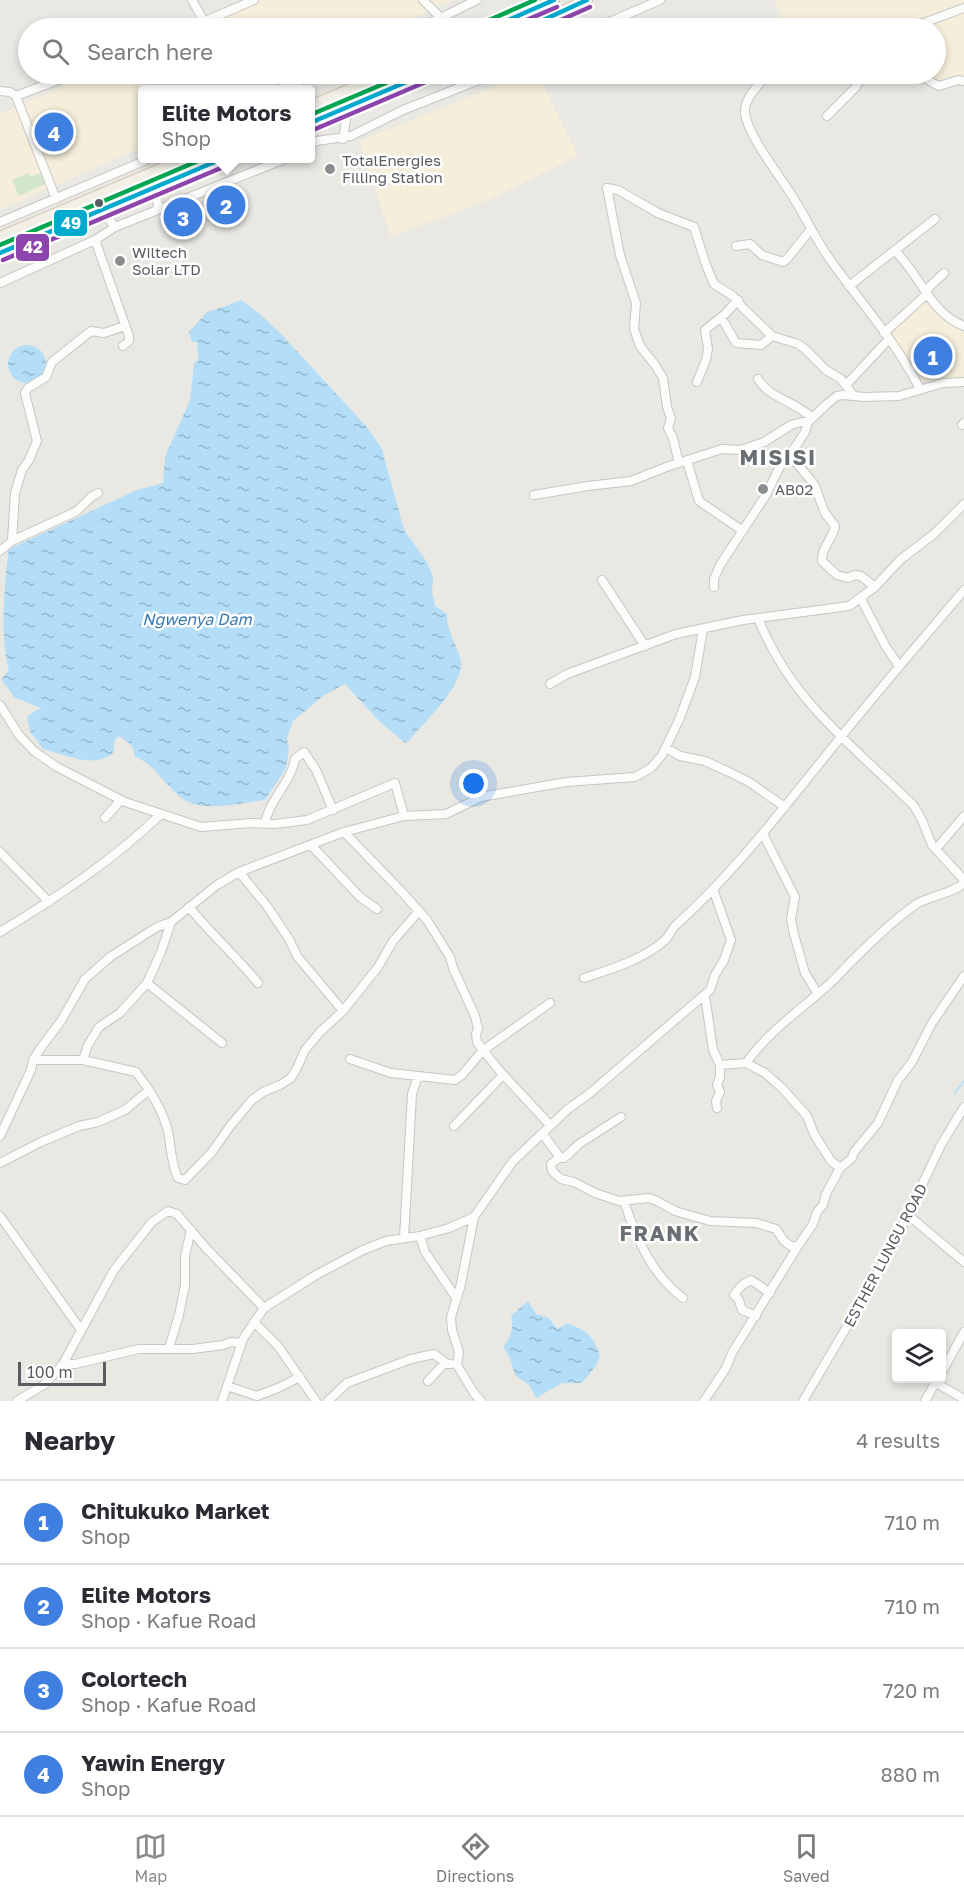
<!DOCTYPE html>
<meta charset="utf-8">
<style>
body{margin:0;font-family:"Golos Text",sans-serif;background:#f7f7f7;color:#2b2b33}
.controls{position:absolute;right:18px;bottom:18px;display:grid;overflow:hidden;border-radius:6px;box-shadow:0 3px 9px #0003}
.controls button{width:54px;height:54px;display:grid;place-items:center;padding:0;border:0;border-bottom:2px solid #e1e1e2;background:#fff;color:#2b2b33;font:30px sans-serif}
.scale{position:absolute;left:18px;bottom:15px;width:88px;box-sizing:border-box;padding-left:6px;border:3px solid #585d61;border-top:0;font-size:16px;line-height:21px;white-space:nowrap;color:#585d61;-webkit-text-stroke:4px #fff;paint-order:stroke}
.you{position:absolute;left:474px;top:784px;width:21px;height:21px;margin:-15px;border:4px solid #fff;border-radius:50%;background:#1a73e8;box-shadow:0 0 0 9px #1a73e833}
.badge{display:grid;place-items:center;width:39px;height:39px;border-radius:50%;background:#8b8e8e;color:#fff;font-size:20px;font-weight:700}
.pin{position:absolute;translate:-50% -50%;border:3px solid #fff;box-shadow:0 2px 6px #0006}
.popup{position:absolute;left:138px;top:85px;width:177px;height:78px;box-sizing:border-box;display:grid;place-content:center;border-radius:6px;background:#fff;filter:drop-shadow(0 2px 4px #0005);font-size:20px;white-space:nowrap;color:#7c7c81}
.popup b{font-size:22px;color:#2b2b33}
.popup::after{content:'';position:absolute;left:50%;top:100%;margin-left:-12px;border:12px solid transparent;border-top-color:#fff}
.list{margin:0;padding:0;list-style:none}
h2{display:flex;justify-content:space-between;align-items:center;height:78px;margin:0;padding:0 24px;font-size:26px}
h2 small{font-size:20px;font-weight:400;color:#7c7c81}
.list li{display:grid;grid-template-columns:39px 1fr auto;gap:18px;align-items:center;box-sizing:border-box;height:84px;padding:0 24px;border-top:2px solid #e1e1e2}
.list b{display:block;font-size:22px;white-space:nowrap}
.list p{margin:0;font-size:20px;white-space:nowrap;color:#7c7c81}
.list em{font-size:20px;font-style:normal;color:#7c7c81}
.icon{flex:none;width:33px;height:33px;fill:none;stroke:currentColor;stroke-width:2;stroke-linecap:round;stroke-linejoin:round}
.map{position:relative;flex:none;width:964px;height:1401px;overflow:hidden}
.search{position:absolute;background:#fff;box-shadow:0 3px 9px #0003;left:18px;right:18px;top:18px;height:66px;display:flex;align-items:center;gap:15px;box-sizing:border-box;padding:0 21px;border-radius:33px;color:#7c7c81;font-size:22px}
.sheet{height:414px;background:#fff}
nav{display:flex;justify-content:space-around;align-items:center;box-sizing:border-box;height:84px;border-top:2px solid #e1e1e2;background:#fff;font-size:16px;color:#7c7c81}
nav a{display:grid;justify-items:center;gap:3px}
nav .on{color:#8b8e8e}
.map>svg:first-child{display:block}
.commercial{fill:#f5eeda}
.grass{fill:#d1e6cd}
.water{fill:url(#water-ripples)}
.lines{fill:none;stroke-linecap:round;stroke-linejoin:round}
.stream{stroke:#b4def7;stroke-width:1.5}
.minor-casing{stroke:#c6c6c5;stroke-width:10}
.major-casing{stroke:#d2c7b0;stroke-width:12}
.minor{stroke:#fcfcfb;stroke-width:8}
.major{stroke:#f2efe6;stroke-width:10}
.bus-1-casing{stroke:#fff;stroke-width:9}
.bus-2-casing{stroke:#fff;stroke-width:9}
.bus-3-casing{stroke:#fff;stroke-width:9}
.bus-1{stroke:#00a9ce;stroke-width:4.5}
.bus-2{stroke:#8e44ad;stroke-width:4.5}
.bus-3{stroke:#00a651;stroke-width:4.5}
.poi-dot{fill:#8b8e8e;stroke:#fff;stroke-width:2}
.bus-dot{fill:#585d61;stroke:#fff;stroke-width:2}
.labels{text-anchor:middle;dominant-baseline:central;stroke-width:5;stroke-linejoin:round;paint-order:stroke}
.poi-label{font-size:15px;fill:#585d61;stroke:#fff;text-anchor:start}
.street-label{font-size:15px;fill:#585d61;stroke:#fff}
.water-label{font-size:16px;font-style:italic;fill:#3a7ab1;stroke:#fff}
.district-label{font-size:21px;font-weight:bold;letter-spacing:1.5px;fill:#696f73;stroke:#fff}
.line-badge{stroke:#fff;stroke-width:2}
.badge-label{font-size:16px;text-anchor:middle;font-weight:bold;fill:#fff}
</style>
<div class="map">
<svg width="964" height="1401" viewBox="0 0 964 1401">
<defs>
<pattern id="water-ripples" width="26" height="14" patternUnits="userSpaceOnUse" patternTransform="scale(1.5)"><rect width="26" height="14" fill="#b4def7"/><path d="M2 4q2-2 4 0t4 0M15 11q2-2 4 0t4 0" fill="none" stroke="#95b7cb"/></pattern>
</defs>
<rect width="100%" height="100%" fill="#e9e8e3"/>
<!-- commercial -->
<path class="commercial" d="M245,0H454L392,28H184Z
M774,0H964V81L937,84L922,74H936V28H786Z
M91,74H297L263,89H142V147L0,210V114Z
M526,74H537L578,156L486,201L391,237L359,141Z
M922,300L959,324L964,332V379L920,382L887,332Z"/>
<!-- grass -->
<path class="grass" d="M28,173L31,177L40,173L45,184L19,196L12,180Z"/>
<!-- water -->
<path class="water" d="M241,300L260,314L281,334L366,426L382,449L404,530L425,559L433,576L432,592L435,606L447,614C447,620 448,627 450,632C453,643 460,651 461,663C462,689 421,725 406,744L378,720L345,684L323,696L293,721L287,738L289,749L286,768L265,800C241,803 208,812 186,801C180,798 174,791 169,786C155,772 153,765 134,756C135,746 127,741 119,736L115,740L113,753C94,769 65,755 43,749L30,731L27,716L41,708L14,697L1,679L9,670C0,640 4,583 9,549L137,490L163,483L165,457L190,400L194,364L198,359L197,342H192L189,332L207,312L226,306Z
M8 364a19 19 0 1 1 38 0a19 19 0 1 1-38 0Z
M528,1301L536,1314L549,1318L557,1329L567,1323C587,1331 594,1335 600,1357L595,1367L582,1383H562L536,1398L529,1385L515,1375L510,1358L503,1347C511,1336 514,1329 511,1316Z"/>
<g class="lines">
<!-- stream -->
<path class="stream" d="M954,1094L964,1081"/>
<defs>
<path id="minor" d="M192,0L205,23
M423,0L441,18
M189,28L254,0
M420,28L477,0
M596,28L660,0
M910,28L964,8
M767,74C760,84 744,98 745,112C746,132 778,174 789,191C804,213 814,237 829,258C859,301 896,341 920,389
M921,74L931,82L939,86L958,80L964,81
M280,89L298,81
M298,89V81L317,74
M0,91L10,92L16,96L56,199
M16,96L74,74
M827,116L855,88L864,74
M343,139L348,107
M310,144L317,141L351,136L403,110L494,74
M156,188L158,210
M102,210L115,227
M0,222L151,158
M95,240L129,336V341L123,346
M736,246L750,244L762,255L783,262L787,259L811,229
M895,250C902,259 909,267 915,276C929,296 940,317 964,326
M0,283L95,240L115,227L287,158
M849,286L935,219
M925,291L944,273
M721,317L736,343L761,345L772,336
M884,333L927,294
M758,379C771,400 794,400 812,418
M697,382L706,360L708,349L705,330L725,314L738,300
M846,385L889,339
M808,422L805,432L790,455L814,484L825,513L835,526C833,539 821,547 822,561L837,575L848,578L855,575L861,576L875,587
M962,425L964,423
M687,461L699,501L743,531
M679,463L673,438L668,428L671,418L667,407L663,378L655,365L640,346L634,329L636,303L620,255L607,188L618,190L658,213L694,227L706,265L714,284L733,296L744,309L772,336L798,344L805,349L826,370L841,379L853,395
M534,495L588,486L631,481L669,466L722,449L741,450L764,442L791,425L802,422H808L827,404L837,396L843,395L864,397L899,396L943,383L964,382
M12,541L15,493L22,470L29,460L37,441L25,393L28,388L46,377L52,362L91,331L104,333L125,326
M0,551L12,541L77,511L91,497L98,493
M602,580L645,646
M714,587V579L720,565L766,495L783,460L790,455
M861,599L886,647L899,666
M758,618C791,702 853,745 914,806L922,820L932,845L964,880
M550,684L567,674L676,634L743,620L849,606L875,587L900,560L934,534L964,504
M0,705L19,735L34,751L57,767L125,802L201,827L251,823L275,824L307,820L395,783L404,816
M666,748L680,756L705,761L729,772L749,782L785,807
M105,818L121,800
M265,823C270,798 291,783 295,759L304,752L316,770L333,810
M344,832L401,891L427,920L450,957L453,968L475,1016L478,1029L476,1034L477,1042L498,1069L550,1125
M763,834L795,897L791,919L794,934L805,973L818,994
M311,845L360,897L377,909
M936,849L964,816
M0,852L49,902
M239,872L267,906L289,939L297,956L343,1011
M189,907C211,934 236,956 258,983
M0,932C56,898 112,861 160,815
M584,978C611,969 643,960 665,940C670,936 671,929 676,925C731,876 777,816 824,758C869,701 917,646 964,590
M147,983L222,1043
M705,996L713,1050L720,1065L746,1063L765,1073L782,1088L807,1116L814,1134L831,1161L840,1168
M350,1059L391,1073L455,1080L462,1075L482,1051L550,1003
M33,1060H83L136,1072C149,1088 163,1111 168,1131C171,1146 171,1164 178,1178L185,1180L212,1152L231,1125L252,1100L263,1092L280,1085L291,1078L297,1068L305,1050L320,1032L343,1011L378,967L393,941L419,911
M83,1060L88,1045L99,1027L120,1013L147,983L161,952L171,922
M746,1063C769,1031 798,1012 827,986C838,977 846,966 856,957C875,938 894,920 915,905C928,896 958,892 964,882
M717,1108L716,1101L720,1092L717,1085L720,1077V1065
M454,1126L503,1075
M542,1133L559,1156V1158L551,1164L552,1171L561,1179L574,1182L595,1193L619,1201L649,1198L657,1201L675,1211L710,1221L756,1223L776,1229L784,1241L791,1246H798L813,1224L817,1212L823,1205L826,1194L840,1168L852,1158L854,1152L878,1123L898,1080L912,1062L932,1023L964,976
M0,1136L31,1070L33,1060L40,1049L61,1021L85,979L110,957L157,927L171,922L217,885L239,872L344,832L404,816L446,814L481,797L566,782L635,777L651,768L662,755L679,720L695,677L703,629
M559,1158H564L579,1144L621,1117
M0,1163L41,1142L79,1126L98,1122L125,1110L148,1091
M624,1201C636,1238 652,1275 683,1298
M908,1215L964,1262
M0,1216L81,1330
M474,1217L461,1284L451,1317L452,1330L459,1352L457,1365L474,1393L481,1401
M420,1236L425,1252L457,1299
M404,1238L412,1094L418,1076
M756,1316L742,1310L739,1300L734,1295L742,1285L751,1280L770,1293
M254,1322L278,1346L316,1401
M169,1348L179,1315L185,1285V1256L191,1230
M63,1364H75L139,1349H193L223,1345L231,1342L242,1343
M942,1372L964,1332
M428,1381L444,1364H451
M936,1383L964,1399
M227,1386L257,1396L278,1388L300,1377
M17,1401L45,1384L63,1364L114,1270L152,1222L168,1211L177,1214L206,1248L264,1308
M222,1401L243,1339L264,1308L316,1275L363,1250L386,1241L420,1236L449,1228L474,1217L513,1161L568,1109L589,1094L710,990L715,975L724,960L731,940L713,889
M328,1401L347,1383L411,1359L434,1354L446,1363
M704,1401L726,1368L732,1353L798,1246
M803,1401L872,1284L902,1227L941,1145L964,1107
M925,1401L938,1378"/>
<path id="major" d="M490,28L554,0
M525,28L587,0
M310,106L386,74
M310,123L425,74
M0,237L186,158
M0,253L225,158"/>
</defs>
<!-- minor casing -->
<use href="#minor" class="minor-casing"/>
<!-- major casing -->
<use href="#major" class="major-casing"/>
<!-- minor -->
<use href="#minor" class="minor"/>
<!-- major -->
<use href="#major" class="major"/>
<defs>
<path id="bus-1" d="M539,22L587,0
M490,28L554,0
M310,123L425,74
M0,253L224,158"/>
<path id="bus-2" d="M508,28L557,7
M543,28L590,7
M313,130L428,81
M3,260L228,165"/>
<path id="bus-3" d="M487,21L535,0
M310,115L407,74
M0,245L205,158"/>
</defs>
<!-- bus-1 casing -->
<use href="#bus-1" class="bus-1-casing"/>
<!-- bus-2 casing -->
<use href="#bus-2" class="bus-2-casing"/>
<!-- bus-3 casing -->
<use href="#bus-3" class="bus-3-casing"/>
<!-- bus-1 -->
<use href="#bus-1" class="bus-1"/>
<!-- bus-2 -->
<use href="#bus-2" class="bus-2"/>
<!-- bus-3 -->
<use href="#bus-3" class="bus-3"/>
</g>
<!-- markers -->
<g class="poi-dot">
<circle cx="330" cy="169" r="6"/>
<circle cx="120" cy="261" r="6"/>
<circle cx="763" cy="489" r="6"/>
</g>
<circle class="bus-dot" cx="99" cy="203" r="5"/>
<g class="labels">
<!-- poi labels -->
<g class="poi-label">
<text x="342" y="160">TotalEnergies<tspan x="342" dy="17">Filling Station</tspan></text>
<text x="132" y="252">Wiltech<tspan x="132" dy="17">Solar LTD</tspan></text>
<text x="775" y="489">AB02</text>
</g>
<!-- street labels -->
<g class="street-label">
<text transform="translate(885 1255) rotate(-62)">ESTHER LUNGU ROAD</text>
</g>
<!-- water labels -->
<g class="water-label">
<text x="197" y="619">Ngwenya Dam</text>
</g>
<!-- district labels -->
<g class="district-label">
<text x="778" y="457">MISISI</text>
<text x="660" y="1233">FRANK</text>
</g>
</g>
<g class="line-badge">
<rect x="53" y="209" width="35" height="28" rx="6" fill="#00a9ce"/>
<rect x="15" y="233" width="35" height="29" rx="6" fill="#8e44ad"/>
</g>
<g class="badge-label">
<text x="71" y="229">49</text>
<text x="33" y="253">42</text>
</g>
</svg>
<div class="controls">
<button><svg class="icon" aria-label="layers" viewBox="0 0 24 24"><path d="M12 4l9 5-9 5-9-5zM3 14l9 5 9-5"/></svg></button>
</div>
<div class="scale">100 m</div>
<div class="you"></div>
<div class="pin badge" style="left:933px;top:356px;background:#3f7fe0">1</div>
<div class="pin badge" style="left:226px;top:205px;background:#3f7fe0">2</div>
<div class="popup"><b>Elite Motors</b>Shop</div>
<div class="pin badge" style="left:183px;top:217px;background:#3f7fe0">3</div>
<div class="pin badge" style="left:54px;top:132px;background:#3f7fe0">4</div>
<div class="search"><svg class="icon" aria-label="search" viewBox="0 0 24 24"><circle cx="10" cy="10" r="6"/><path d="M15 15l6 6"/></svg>Search here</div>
</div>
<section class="sheet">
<h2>Nearby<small>4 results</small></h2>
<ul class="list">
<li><span class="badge" style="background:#3f7fe0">1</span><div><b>Chitukuko Market</b><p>Shop</p></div><em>710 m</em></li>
<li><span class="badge" style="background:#3f7fe0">2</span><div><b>Elite Motors</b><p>Shop · Kafue Road</p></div><em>710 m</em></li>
<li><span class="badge" style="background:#3f7fe0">3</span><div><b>Colortech</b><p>Shop · Kafue Road</p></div><em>720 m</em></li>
<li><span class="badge" style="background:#3f7fe0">4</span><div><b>Yawin Energy</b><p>Shop</p></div><em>880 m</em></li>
</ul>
</section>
<nav>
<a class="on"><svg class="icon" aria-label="map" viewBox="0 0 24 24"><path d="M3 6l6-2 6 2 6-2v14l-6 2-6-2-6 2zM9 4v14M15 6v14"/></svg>Map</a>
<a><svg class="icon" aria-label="directions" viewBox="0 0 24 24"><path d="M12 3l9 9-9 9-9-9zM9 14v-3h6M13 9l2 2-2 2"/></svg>Directions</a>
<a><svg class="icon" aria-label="saved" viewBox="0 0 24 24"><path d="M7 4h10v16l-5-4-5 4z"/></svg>Saved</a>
</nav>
